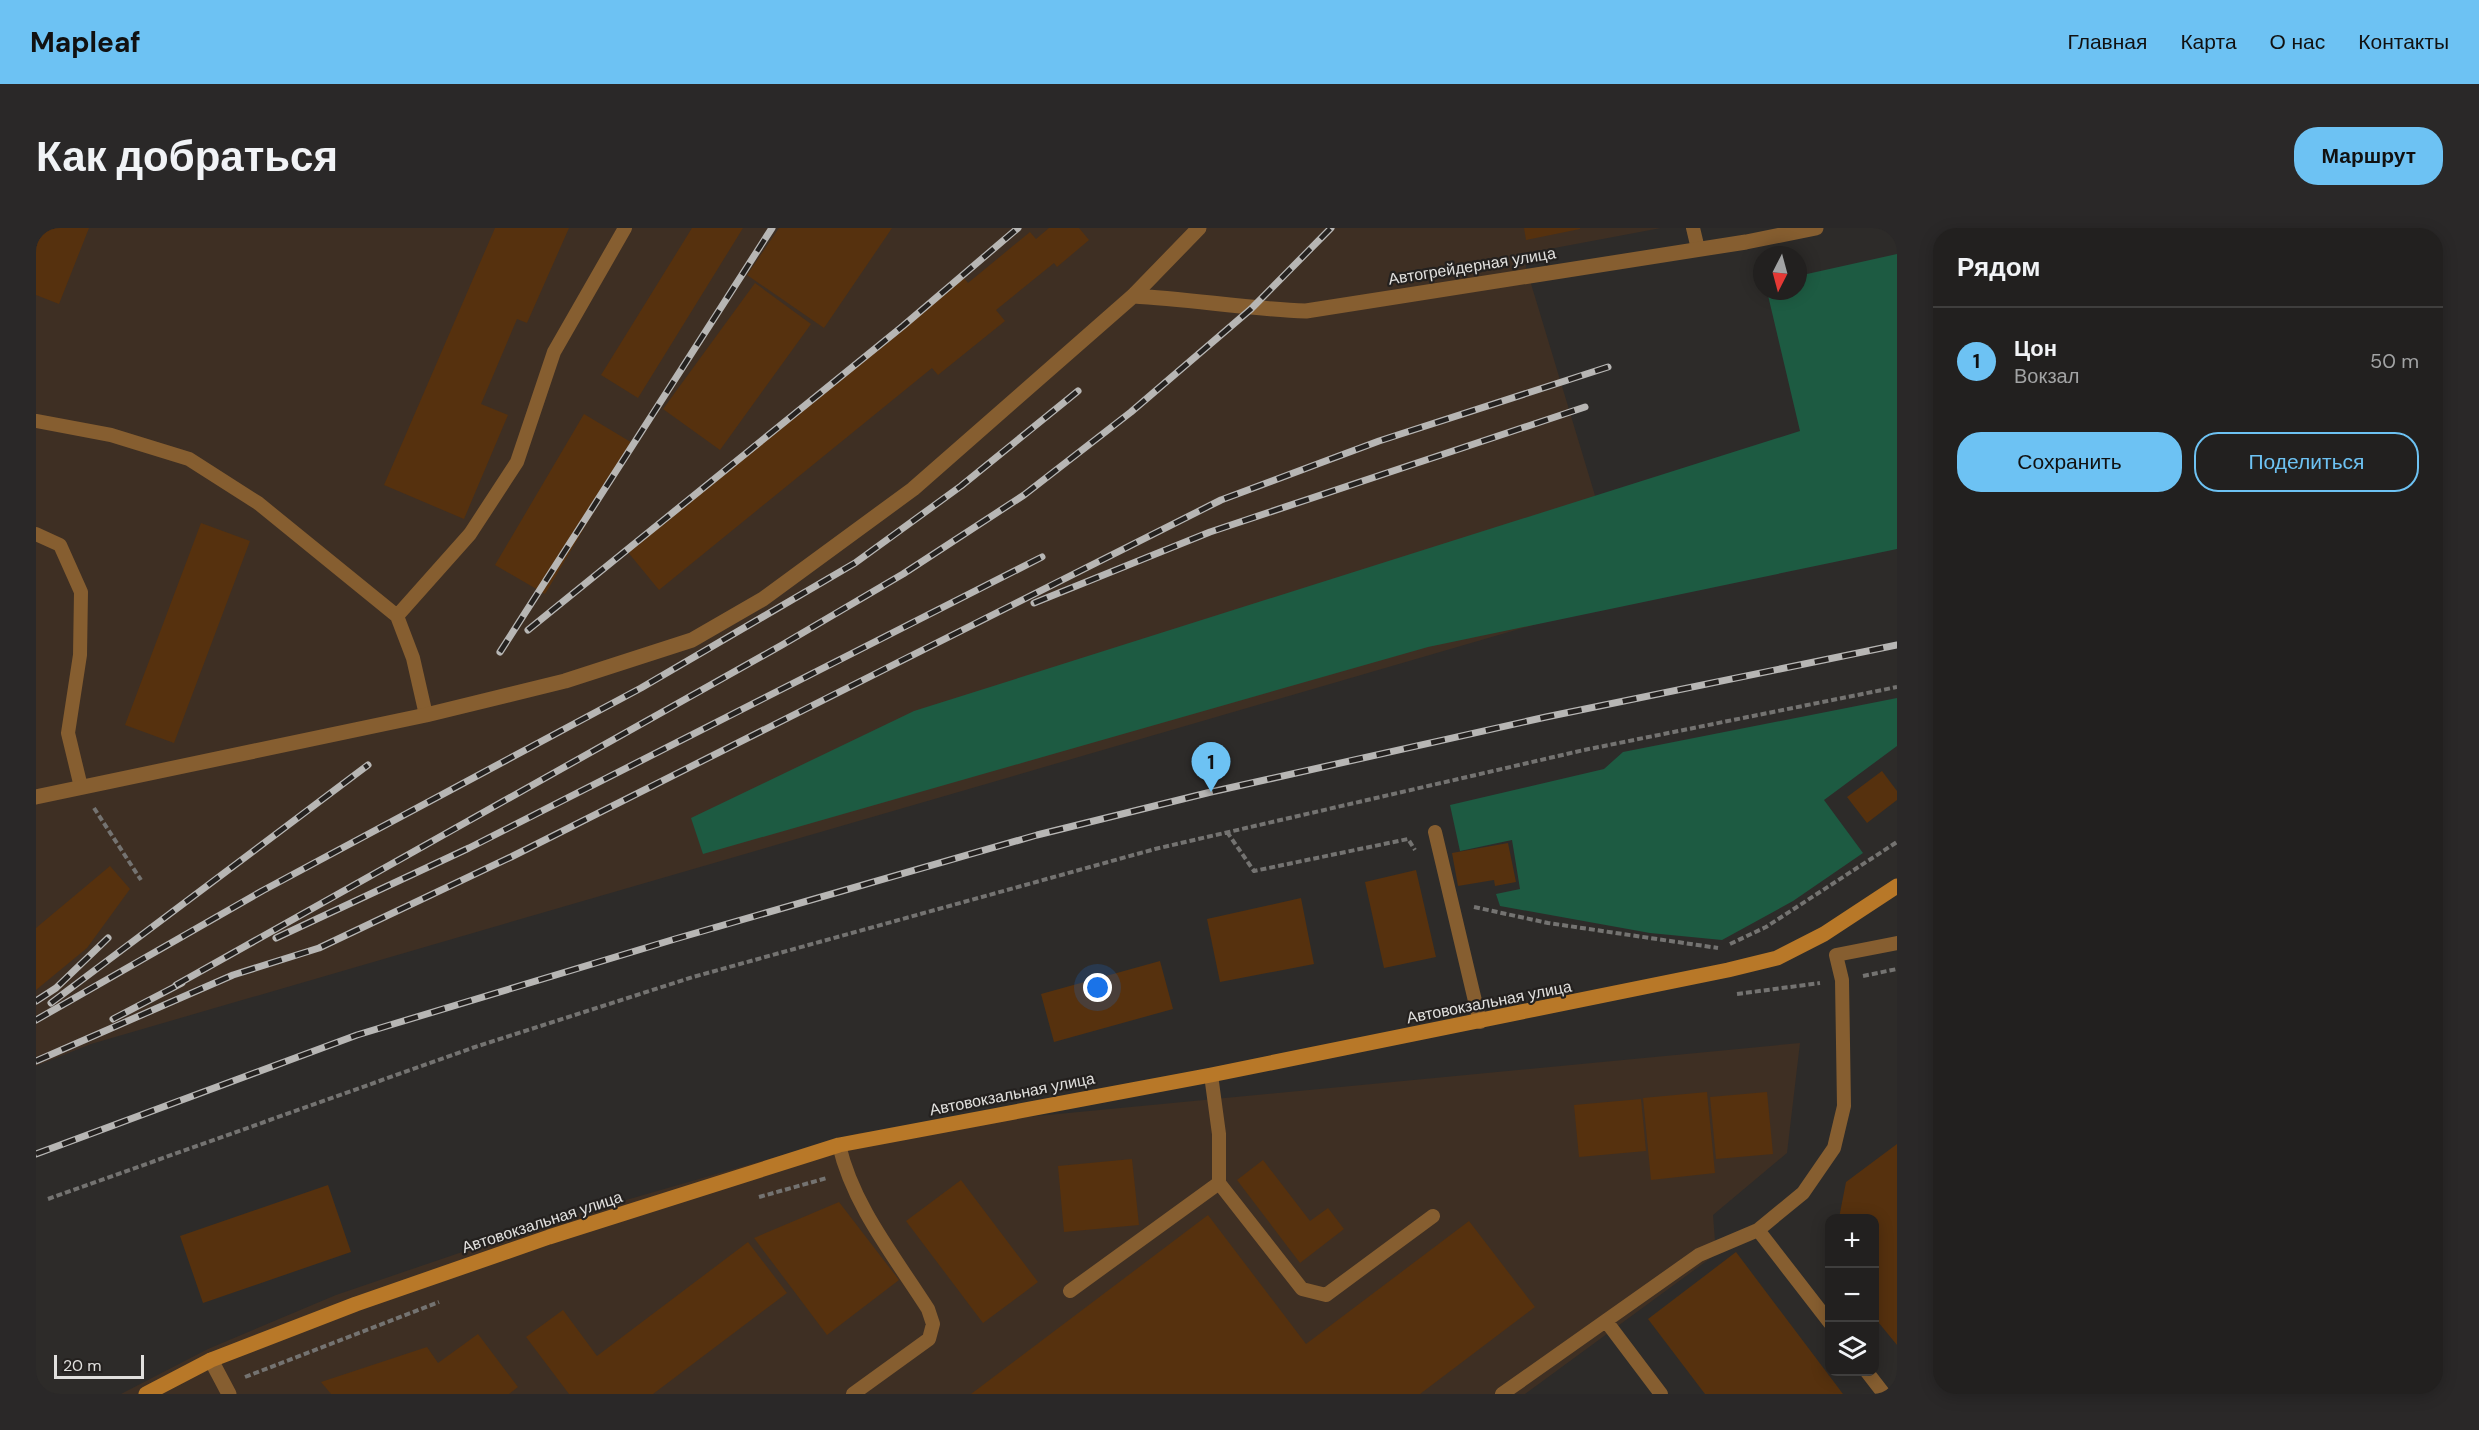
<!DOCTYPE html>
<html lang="ru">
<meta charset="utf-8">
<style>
body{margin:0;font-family:"DM Sans",sans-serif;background:#2a2828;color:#f1f3f6}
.controls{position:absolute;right:18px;bottom:18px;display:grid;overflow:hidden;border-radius:12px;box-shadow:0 3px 15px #0003}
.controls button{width:54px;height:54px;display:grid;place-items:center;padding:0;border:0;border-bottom:2px solid #3f3e3d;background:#22201f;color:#f1f3f6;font:30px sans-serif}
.compass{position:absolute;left:1717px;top:18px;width:54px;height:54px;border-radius:50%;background:#22201f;box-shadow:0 3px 15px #0003;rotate:186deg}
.scale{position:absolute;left:18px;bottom:15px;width:90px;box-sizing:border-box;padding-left:6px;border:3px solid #e1e0de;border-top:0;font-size:16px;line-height:21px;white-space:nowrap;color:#e1e0de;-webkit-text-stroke:4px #24211f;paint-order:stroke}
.you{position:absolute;left:1062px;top:760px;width:21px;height:21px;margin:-15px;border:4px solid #fff;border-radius:50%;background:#1a73e8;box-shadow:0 0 0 9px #1a73e833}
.badge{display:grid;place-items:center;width:39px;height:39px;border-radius:50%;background:#6dc2f3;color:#111;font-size:20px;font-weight:700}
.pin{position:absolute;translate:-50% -50px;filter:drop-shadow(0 2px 3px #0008)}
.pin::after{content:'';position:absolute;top:32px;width:21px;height:18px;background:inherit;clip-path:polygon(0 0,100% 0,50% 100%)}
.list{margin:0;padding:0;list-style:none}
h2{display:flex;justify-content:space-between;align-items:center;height:78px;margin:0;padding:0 24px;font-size:26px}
h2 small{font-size:20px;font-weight:400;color:#a2a3a4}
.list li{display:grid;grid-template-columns:39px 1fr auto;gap:18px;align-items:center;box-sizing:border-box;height:108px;padding:0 24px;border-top:2px solid #3f3e3d}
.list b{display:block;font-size:22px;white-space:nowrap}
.list p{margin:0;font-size:20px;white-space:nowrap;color:#a2a3a4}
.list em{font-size:20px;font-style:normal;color:#a2a3a4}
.actions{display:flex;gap:12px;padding:18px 24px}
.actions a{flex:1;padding:14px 0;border:2px solid #6dc2f3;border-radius:24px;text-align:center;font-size:21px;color:#6dc2f3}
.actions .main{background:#6dc2f3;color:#111}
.icon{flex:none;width:33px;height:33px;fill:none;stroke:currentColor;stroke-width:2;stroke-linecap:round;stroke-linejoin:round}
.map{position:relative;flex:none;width:1861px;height:1166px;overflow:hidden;border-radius:24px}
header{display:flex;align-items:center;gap:36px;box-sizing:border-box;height:84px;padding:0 30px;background:#6dc2f3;color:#111}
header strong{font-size:28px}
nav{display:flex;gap:33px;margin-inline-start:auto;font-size:21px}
.intro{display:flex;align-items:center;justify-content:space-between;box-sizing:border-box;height:144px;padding:0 36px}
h1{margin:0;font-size:42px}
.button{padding:15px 27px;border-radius:24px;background:#6dc2f3;color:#111;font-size:21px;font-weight:700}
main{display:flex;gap:36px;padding:0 36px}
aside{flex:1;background:#22201f;border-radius:24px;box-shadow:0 3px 15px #0003}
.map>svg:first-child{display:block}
.industrial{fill:#3e2f23}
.green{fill:#1d5b42}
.building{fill:#56310e}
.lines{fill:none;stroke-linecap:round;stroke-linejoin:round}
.path{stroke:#747371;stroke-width:4;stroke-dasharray:6 3;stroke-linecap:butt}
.lane{stroke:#865e30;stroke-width:14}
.street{stroke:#865e30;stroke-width:15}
.secondary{stroke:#b87828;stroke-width:15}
.rail-casing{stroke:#b7b6b4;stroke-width:7}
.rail{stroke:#24211f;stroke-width:4.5;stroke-dasharray:14;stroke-linecap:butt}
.labels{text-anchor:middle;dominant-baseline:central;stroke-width:4.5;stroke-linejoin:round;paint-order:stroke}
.street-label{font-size:16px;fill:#e1e0de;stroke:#24211f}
</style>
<header>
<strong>Mapleaf</strong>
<nav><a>Главная</a><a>Карта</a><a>О нас</a><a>Контакты</a></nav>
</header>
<div class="intro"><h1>Как добраться</h1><a class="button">Маршрут</a></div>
<main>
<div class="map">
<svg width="1861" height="1166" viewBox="0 0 1861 1166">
<rect width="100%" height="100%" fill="#2d2b29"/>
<!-- industrial -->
<path class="industrial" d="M0,0H1625L1486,26L1590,370L55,816L0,838Z
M1764,815L1751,925L1677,987L1680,1026L1489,1166H85L172,1121L300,1067L514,994L823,905Z"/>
<!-- green -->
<path class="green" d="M1861,26V321L1392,419L667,626L655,590L878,483L1764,203L1731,63H1762V48Z
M1861,470V518L1788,572L1827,625L1757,673L1686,712L1614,705L1464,678L1460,666L1484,661L1476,612L1424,623L1414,577L1568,541L1587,524Z"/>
<!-- building -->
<path class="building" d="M0,0H53L23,76L0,67Z
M459,0H533L491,95L481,91L445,176L472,187L428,291L348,257Z
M656,0H707L602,170L565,147Z
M743,0H856L788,100L711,47Z
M1013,0H1043L1053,12L1021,39L1018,35L960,82L969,93L902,147L896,140L623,362L591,323L927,49L932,55L994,4L1000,11Z
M1488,0H1544V1L1490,12Z
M719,55L775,96L684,222L627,181Z
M548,186L598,216L509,366L459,337Z
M165,295L214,313L138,515L89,497Z
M1846,543L1861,563V572L1831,595L1811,569Z
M1472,615L1480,654L1459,658L1458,652L1422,658L1416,625Z
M74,638L94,661L51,720L0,762V700Z
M1380,642L1400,729L1348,740L1329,654Z
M1265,670L1278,736L1184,754L1171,691Z
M1124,733L1137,781L1018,814L1005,766Z
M1671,864L1679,945L1615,952L1607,870Z
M1731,864L1737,926L1680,931L1674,869Z
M1605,871L1610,923L1543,929L1538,877Z
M1861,916V1117L1838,1089V990H1803L1810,954Z
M1096,931L1103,997L1028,1004L1022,938Z
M1227,932L1274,993L1292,980L1308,1001L1264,1035L1201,952Z
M925,952L1002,1054L947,1095L870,993Z
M292,957L315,1024L167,1075L144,1008Z
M803,974L863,1052L791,1107L718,1010Z
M1172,987L1270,1116L1433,993L1499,1079L1384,1166H935Z
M712,1014L751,1065L617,1166H533L490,1109L527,1082L561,1128Z
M1700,1024L1807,1166H1669L1612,1091Z
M442,1106L482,1159L473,1166H295L285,1154L391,1119L402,1135Z"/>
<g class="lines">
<!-- path -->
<path class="path" d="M58,580L105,652
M1191,604L1218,643L1372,611L1379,622
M1438,679L1512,695L1682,720
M1694,716L1730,699L1861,614
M1827,748L1861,741
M1701,766L1784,755
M723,969L791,950
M12,971L436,820L657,749L1119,621L1548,522L1861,459
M209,1149L403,1074"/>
<!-- lane -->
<path class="lane" d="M1657,0L1662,21
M0,193L75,207L153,231L222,275L361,388
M0,306L24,317L45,364L44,427L32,505L45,559
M390,487L377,430L361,388L434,306L481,234L518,124L589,0
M1399,604L1444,794
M1175,847L1183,906V955L1266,1061L1290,1067L1397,988
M803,917C817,978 859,1029 892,1081L897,1096L893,1111L817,1166
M1034,1063L1183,955
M1570,1093L1625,1166
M1794,1095L1722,1002L1767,965L1798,920L1808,878L1806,752L1800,727L1861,715
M1831,1144L1848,1166
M1466,1166L1663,1027L1722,1002"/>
<!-- street -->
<path class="street" d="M1097,68C1155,71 1212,81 1270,83L1710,14L1780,0
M0,569L390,487L529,453L656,412L727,371L877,261L1097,68L1163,0
M175,1132L193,1166"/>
<!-- secondary -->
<path class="secondary" d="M110,1166L175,1132L320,1076L513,1009L803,917L1175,847L1692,742L1741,730L1788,706L1861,658"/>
<defs>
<path id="rail" d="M998,375L1174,304L1549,179
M492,402L867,98L982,0
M464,424L736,0
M240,710L433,620L1006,329
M140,757L746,417L867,346L988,267L1095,184L1215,81L1295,0
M0,773L20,760L72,710
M15,775L332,537
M77,791L146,755
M0,792L226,663L605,460L819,335L925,258L1042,163
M0,833L197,747L283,720L475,629L1185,272L1343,213L1572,139
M0,926L321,807L639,711L1001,607L1175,564L1510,489L1861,417"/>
</defs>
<!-- rail casing -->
<use href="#rail" class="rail-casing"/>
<!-- rail -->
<use href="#rail" class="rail"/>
</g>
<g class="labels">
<!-- street labels -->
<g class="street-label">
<text transform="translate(1436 38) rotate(-9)">Автогрейдерная улица</text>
<text transform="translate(1453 774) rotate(-11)">Автовокзальная улица</text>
<text transform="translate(976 866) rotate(-11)">Автовокзальная улица</text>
<text transform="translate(506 994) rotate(-18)">Автовокзальная улица</text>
</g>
</g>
</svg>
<div class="controls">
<button>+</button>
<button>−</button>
<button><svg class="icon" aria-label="layers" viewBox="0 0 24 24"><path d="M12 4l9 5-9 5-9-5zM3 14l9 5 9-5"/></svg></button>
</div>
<svg class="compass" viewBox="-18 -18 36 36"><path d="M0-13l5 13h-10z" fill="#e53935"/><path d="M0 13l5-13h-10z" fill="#a2a3a4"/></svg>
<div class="scale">20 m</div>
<div class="you"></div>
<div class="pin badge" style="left:1175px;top:564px">1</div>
</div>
<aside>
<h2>Рядом<small></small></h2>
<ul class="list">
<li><span class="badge">1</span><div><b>Цон</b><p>Вокзал</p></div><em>50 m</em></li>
</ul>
<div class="actions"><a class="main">Сохранить</a><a>Поделиться</a></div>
</aside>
</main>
